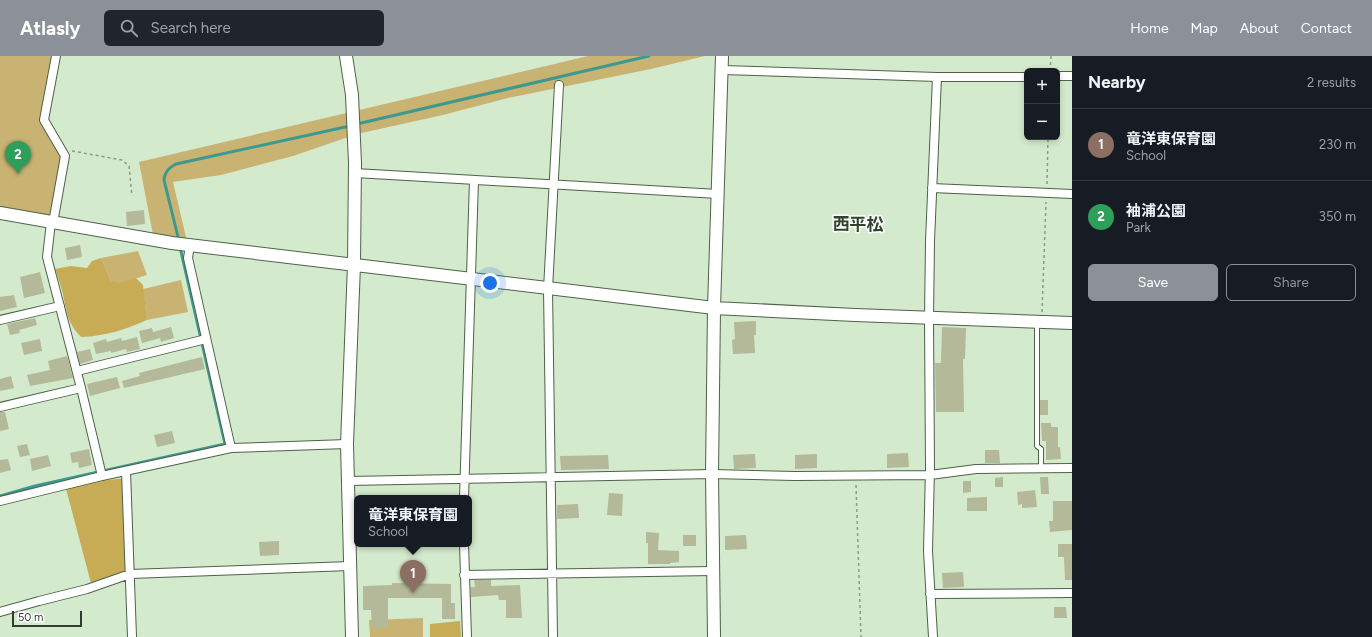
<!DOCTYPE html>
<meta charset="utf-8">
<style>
body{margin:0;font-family:Figtree,"Noto Sans JP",sans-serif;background:#20242c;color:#f1f3f6}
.controls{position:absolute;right:12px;top:12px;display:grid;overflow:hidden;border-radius:6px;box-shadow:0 2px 6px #0003}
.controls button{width:36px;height:36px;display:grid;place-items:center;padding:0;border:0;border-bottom:1px solid #363941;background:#171b24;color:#f1f3f6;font:20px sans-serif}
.scale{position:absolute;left:12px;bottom:10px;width:70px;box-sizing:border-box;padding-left:4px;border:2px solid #333c31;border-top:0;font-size:11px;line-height:14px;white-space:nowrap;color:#333c31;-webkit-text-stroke:3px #fff;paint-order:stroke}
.you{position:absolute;left:490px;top:227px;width:14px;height:14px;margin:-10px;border:3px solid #fff;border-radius:50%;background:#1a73e8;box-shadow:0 0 0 6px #1a73e833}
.badge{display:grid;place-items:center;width:26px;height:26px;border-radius:50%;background:#8c9099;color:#fff;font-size:13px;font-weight:700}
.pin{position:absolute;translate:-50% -33px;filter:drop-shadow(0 1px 2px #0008)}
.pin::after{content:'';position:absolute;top:21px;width:14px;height:12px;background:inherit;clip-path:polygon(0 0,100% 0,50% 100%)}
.popup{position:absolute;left:354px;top:439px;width:118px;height:52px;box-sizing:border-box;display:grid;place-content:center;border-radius:6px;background:#171b24;filter:drop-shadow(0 1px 3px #0005);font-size:13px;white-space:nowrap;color:#9ea1a6}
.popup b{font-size:15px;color:#f1f3f6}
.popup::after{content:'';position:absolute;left:50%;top:100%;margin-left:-8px;border:8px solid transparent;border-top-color:#171b24}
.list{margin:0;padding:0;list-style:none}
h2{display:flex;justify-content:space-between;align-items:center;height:52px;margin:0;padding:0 16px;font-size:17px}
h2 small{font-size:13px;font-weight:400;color:#9ea1a6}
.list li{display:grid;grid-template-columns:26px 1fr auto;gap:12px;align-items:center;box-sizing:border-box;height:72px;padding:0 16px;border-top:1px solid #363941}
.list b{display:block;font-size:15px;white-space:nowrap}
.list p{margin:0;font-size:13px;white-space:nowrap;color:#9ea1a6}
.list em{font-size:13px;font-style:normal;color:#9ea1a6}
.actions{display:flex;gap:8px;padding:12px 16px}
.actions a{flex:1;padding:9px 0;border:1px solid #8c9099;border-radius:6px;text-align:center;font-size:14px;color:#8c9099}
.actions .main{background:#8c9099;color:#fff}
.icon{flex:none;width:22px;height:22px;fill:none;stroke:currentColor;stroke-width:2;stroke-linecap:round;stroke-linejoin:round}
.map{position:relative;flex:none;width:1072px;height:581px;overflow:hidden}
header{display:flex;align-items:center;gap:24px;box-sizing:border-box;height:56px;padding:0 20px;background:#8c9099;color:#fff}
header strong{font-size:19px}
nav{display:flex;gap:22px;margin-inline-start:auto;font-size:14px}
.search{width:280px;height:36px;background:#20242c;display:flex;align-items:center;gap:10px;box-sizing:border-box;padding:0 14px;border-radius:6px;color:#9ea1a6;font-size:15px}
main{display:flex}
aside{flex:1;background:#171b24}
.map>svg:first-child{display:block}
.green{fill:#c9b373}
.forest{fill:#c7ac55}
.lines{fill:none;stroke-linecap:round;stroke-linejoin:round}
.stream{stroke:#3b998f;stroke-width:3}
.building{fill:#b4b999}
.lane-casing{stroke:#4e6149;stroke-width:6}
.street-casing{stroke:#4e6149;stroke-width:10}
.secondary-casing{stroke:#4e6149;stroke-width:14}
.path{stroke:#8b9b86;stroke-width:1.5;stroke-dasharray:3 3;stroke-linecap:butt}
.lane{stroke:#fff;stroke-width:4}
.street{stroke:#fff;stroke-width:8}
.secondary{stroke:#fff;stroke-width:12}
.labels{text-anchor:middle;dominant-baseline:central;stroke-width:3;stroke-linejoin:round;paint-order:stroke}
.quarter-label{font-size:17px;font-weight:bold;fill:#32442d;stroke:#fff}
</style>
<header>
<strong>Atlasly</strong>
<div class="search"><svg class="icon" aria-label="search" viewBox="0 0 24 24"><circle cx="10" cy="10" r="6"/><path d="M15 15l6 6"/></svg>Search here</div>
<nav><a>Home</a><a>Map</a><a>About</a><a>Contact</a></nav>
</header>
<main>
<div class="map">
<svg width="1072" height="581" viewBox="0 0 1072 581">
<rect width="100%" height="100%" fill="#d4eacd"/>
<!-- green -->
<path class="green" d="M0,0H55L44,64L55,83L64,108L51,166L0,157Z
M588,0H705L651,13L508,42L443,59L357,78L293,100L221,119L173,126L189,194L154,184L139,106Z
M138,195L147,219L115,229L111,225L101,202Z
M181,224L188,256L147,264L143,233Z
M423,562V581H370L369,564Z"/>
<!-- forest -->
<path class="forest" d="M101,202L111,225L119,227L136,222L143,229L147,264C124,274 106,280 81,281C68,268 66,255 63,238C61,230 58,222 55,213L71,210L87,212L92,205Z
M126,422L130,518L92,531L65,429Z
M460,565L461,581H430V568Z"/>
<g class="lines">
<!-- stream -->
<path class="stream" d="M357,68L649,0
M179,185L164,124C165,115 169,112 176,108L350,70
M0,440L35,430L225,388L180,191"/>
</g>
<!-- building -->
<path class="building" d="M144,154L145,168L127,170L126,156Z
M80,189L82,201L67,204L65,192Z
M40,216L45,237L24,242L20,221Z
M14,239L17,251L0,255V241Z
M35,262L37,269L19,274L20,277L10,279L7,268Z
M756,265V279H754L755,297L733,298L732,284L735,283L734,266Z
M171,271L174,282L161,286L160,282L142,287L139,275L152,272L153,276Z
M942,271L966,272L965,303H963L964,356H936L935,307H941Z
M137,281L140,293L127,296L126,293L111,297V295L96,298L93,287L106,283L107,286L121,282L122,285Z
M40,283L42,295L24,299L21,287Z
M90,293L93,304L80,308L77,296Z
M67,300L73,322L30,330L27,319L50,314L48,305Z
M202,301L205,313L124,332L122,325L140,320L139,317Z
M11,320L14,332L0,335V323Z
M117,321L120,332L90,340L87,328Z
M1040,344H1048V359H1040Z
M0,356H5L9,373L0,375Z
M1041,367H1051V371H1058V391H1060L1061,403L1046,404V385H1042Z
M172,375L175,387L157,391L154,379Z
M27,388L30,399L20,401L17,390Z
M89,393L92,409L79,412L78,406L72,407L70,397Z
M985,394H999L1000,407H985Z
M908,397L909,411L887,412V398Z
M755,398L756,412L734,413L733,399Z
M817,398V412L795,413V399Z
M48,399L51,410L32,415L30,403Z
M608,399L609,413L561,414L560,400Z
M8,403L11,414L0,417V404Z
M1003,421V431H995V422Z
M1040,421H1048L1049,438H1041Z
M963,425H971V436L963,437Z
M1035,434L1037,451L1022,452V448L1018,449L1017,436Z
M609,437L623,438L622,460L607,459Z
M987,441V455H967V442Z
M1053,445H1072V474L1050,476L1049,465H1053Z
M578,448L579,462L557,463V449Z
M646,476L659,477L658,494L679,495V506L670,507V508H648V487H646Z
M683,479H696V490H683Z
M746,479L747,493L725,494V480Z
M279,485V499L260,500L259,486Z
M1058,488H1072V524H1065L1064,501H1058Z
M963,516L964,531L943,532L942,517Z
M474,524H491V530L520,529L522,562H506V544H499L498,539L471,541V531H475Z
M392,527L451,528V547H455V563H442V542H388V572H372L371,554H363V530L392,529Z
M1054,551H1066L1067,562H1054Z"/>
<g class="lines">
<defs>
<path id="lane" d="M1037,267V390L1041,393V412"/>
<path id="street" d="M722,14L937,21H1027
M1057,20H1072
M355,117L718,138
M932,132L1072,138
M51,166L47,201L81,332L102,420
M53,167L65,100L44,64L56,0
M190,189L188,202L231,392
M0,264L60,250
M77,315L206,283
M0,351L81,332
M126,415L132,581
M348,425L712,418L795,420L930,419L976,413L1072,412
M464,442L474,124
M0,445L102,420L231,392L347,388
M464,488L467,581
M464,519L713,515
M930,538L1072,537
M0,556L39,545L87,533L130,518L350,510
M553,581L548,233L559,29
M933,581L928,495L930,413L929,262L930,185L937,21"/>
<path id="secondary" d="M346,0L352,39L355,107L354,209L347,388L352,581
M0,157L172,187L714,252L855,259L1072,267
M714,581L712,418L714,252L722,0"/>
</defs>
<!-- lane casing -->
<use href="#lane" class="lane-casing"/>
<!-- street casing -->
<use href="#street" class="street-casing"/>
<!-- secondary casing -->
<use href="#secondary" class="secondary-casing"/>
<!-- path -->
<path class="path" d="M1050,15L1051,0
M72,95L122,104L129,110L132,140
M1047,128L1048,81
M1042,256L1046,146
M856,429L861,581"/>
<!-- lane -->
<use href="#lane" class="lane"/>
<!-- street -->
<use href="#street" class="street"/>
<!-- secondary -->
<use href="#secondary" class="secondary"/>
</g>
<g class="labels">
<!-- quarter labels -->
<g class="quarter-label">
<text x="858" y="168">西平松</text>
</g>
</g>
</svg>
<div class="controls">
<button>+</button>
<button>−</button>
</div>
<div class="scale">50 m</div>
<div class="you"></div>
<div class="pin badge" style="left:413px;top:537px;background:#8d6e63">1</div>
<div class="popup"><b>竜洋東保育園</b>School</div>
<div class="pin badge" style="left:18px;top:118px;background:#2e9e5b">2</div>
</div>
<aside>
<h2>Nearby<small>2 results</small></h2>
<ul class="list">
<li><span class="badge" style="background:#8d6e63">1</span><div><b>竜洋東保育園</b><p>School</p></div><em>230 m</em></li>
<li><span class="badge" style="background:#2e9e5b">2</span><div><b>袖浦公園</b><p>Park</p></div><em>350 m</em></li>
</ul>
<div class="actions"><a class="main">Save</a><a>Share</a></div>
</aside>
</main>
